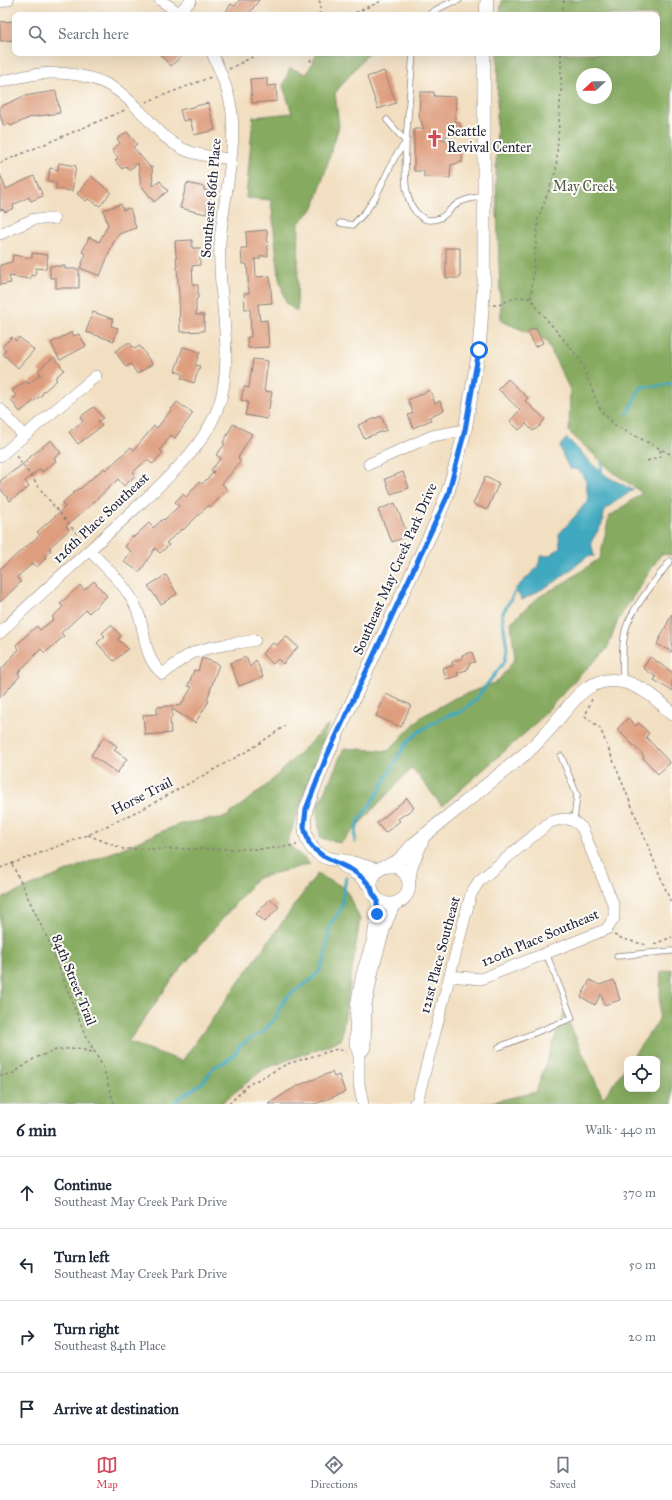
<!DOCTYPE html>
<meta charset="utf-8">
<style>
body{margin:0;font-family:"IM FELL Great Primer",serif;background:#f6f6f7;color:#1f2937}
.controls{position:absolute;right:12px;bottom:12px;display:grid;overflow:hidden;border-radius:8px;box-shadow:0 4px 16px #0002}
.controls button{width:36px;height:36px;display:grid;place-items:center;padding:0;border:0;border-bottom:1px solid #e0e1e3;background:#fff;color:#1f2937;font:20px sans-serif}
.compass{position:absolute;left:576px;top:68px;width:36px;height:36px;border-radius:50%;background:#fff;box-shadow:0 4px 16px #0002;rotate:248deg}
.stop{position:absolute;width:12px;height:12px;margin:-9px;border:3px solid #1a73e8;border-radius:50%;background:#fff}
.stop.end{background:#1a73e8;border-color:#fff;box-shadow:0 1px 4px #0008}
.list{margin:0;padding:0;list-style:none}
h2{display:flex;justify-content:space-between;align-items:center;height:52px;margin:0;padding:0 16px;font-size:17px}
h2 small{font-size:13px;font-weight:400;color:#747a83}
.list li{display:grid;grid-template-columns:26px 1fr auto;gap:12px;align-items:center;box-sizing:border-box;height:72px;padding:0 16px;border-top:1px solid #e0e1e3}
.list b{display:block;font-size:15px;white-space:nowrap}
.list p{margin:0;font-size:13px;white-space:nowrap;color:#747a83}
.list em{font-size:13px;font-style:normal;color:#747a83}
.icon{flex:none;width:22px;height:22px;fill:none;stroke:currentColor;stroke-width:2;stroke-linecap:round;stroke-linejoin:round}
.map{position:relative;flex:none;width:672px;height:1104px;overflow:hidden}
.search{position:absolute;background:#fff;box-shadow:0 4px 16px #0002;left:12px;right:12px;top:12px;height:44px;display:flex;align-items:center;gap:10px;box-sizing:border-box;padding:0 14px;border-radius:8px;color:#747a83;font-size:15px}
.sheet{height:340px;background:#fff}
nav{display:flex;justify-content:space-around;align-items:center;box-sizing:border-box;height:56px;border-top:1px solid #e0e1e3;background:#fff;font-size:11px;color:#747a83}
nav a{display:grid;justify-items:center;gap:2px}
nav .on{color:#d1495b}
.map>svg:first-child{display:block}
.forest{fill:#86ab60;stroke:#54664e;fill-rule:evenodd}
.water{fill:#40a9c0;stroke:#31667e}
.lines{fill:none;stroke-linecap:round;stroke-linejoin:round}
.stream{stroke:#40a9c0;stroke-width:3}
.building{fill:#de9d7e}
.service-casing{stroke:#8a807e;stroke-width:7}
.minor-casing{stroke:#8a807e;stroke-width:12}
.tertiary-casing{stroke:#8a807e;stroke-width:14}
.path{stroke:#8a807e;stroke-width:1.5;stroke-dasharray:3 3;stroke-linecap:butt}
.service{stroke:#fff;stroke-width:5.5}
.minor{stroke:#fff;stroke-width:11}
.tertiary{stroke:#fff;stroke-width:13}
.route{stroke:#1a73e8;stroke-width:5}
.labels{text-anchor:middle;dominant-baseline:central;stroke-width:4;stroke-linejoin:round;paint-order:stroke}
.poi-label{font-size:14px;fill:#22223b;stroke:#fdfcf7;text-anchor:start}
.park-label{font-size:14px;fill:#515b4c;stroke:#fdfcf7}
.street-label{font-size:14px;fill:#22223b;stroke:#fdfcf7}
</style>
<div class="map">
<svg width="672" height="1104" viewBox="0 0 672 1104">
<rect width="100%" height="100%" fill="#fdfcf7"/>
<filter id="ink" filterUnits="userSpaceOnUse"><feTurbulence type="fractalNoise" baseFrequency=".025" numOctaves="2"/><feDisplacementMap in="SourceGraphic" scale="8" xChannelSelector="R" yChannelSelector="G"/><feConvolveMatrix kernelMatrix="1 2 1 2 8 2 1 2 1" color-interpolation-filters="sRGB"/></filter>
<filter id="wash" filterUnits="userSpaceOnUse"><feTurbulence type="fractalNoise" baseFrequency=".012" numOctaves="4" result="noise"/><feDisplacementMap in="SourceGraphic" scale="16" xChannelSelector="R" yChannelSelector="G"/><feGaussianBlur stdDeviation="0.9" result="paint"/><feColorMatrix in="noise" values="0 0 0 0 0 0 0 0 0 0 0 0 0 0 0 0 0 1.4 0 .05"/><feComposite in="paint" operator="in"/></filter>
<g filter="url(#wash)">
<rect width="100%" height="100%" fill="#f2dfc1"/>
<!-- forest -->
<path class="forest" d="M502,0H672V555L661,554L618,620L607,649L578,677L533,726L442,806L412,768L341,843L320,838L317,810L344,748L388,751L421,717L455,698L497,682L515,659L511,622L539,597L570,579L600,558L609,517L642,493L613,472L569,432L570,390L546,340L501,321L496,178L498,53H657V15H500ZM582,74H606V98H582Z
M317,53H368L335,93L339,126L314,208L299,223L297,312L286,303L279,278L271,200L246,198L253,117L292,113L283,86L290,68L307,74Z
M329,724L287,843L310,864L257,878L176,974L128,1042L182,1061L317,874L345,888L360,919L341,1040L264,1069L220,1104H0V899L180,824L226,817L267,785Z
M672,969V1104H483L536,1092L564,1012L603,1098L627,1065V1089H657V1059H631L659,1020L661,972Z"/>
<!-- water -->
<path class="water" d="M567,438L593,465L608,477L633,490L605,509L602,524L591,542L594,556H588L555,582L522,600L515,589L537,568L542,555L548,556L560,548L559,534L576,515L588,500L586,481L579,470L569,468L563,456L560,446Z"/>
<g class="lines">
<!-- stream -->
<path class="stream" d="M627,414L641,387L658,386L672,383
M601,474L602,463
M355,842V834L359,820L373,801L405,745L416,734L429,725L449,715L461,712L475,700L505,661L507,648L502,614L517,589
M173,1104L177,1100L202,1083L214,1067L225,1062L236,1053L239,1047L248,1040L263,1032L277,1016L279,1008L287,997L312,979L320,970L325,957L330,925L341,909L346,877"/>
</g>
<g id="blocks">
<!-- building -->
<path class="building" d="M239,0H259L248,15H224L231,4L235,6Z
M15,21V40L0,41V22Z
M158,53H185L171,66Z
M384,71L396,103L378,109L367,77Z
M267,78V86L276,85L277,101L252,103L250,79Z
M56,91L60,113L31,117L11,126L9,124L4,126L0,116V107L24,96Z
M420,92H434V96L456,97L455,121L460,123L459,134L439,137L462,147V162L451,165L450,178L424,177V171H414V129H424L419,116Z
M208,103L215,130L194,135L190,119L183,121L180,110Z
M127,132L137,144L133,147L150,167H152L153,186L160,181L168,191L154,202L141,185L138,163L129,170L126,166L122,169L115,161L118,158L112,150L120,143L117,139Z
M59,163L76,166L72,191L56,189V182L48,181L50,168L58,170Z
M0,174L6,189L34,176L43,196L31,201L29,197L13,205L14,208L5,212L3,209L0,210Z
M91,176L111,192L100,206L88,199L86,201L77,194Z
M187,183L204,187V190L212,192L206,214L180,208Z
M121,204L123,210L130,208L136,228L119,234L113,243L100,276L80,268L86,254L82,252L89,237L99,242L108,225L103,210Z
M267,230L268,256H260V259H255L256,277L270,276L272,303L258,304L260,321L267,320L269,347L248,348L247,337H251L250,309H245L244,293H249L247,264H242L241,248H247L246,232Z
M192,240V248H200V265L192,266L193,285H198V298L196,299V315H204V331L180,332L179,295L175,241Z
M446,248H460V278H446Z
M32,253L48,255L46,269L36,268L35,276L31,275L30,279L9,276L11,283L0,285V265L12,262L13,255L32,258Z
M50,266H65V269H79V288H56V278H50Z
M93,312L113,319L111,326L118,328L114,341L86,332Z
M536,328L543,343L535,347L528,331Z
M72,332L74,336L79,334L86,346L60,360L51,343Z
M12,337L16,341L19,337L34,350L18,368L3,354L6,351L2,347Z
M127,343H130L134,349L140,346L152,364L137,374L131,364L126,367L115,351Z
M183,347L200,352L195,365L200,366L194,383L181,378L183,374L175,371Z
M54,357L64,370L55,378L57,380L42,393L43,394L20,412L11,400L17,396L12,391L26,381L28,384L41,374L38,370Z
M253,359L268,361L264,391L272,392L267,419L245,415L248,402L241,400L244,387L249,388Z
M508,379L528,398L525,401L545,419L540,426L533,431L526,424L519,430L510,421L520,410L498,389Z
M430,390L435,403L440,401L444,410L429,417L431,420L413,428L408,415L413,413L408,400Z
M177,402L193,413L175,438L171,435L160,450L163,452L153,464L147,460L133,472L136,475L124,486L118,479L92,504L66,526L69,530L49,548L51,550L44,556L46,558L37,567L33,563L17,577L21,582L0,602V569L40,535L37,532L65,507L62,503L79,488L80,489L104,468L106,470L131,447L134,450L154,426L157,428Z
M94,407L103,418L98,421L102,426L78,444L69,432L83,421L80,417Z
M381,416L387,430L364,438L358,425Z
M233,424L252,434L238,458L241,461L222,484L227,489L211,507L209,505L183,530L182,529L166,543L169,545L160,553L155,548L140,572L124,562L131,551L125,547L132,536L134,537L149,523L153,528L163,519L164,520L179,506L175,502L183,494L186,497L199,482L202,484L214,472L211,470L221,458L216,455L225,444L223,443Z
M51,440L61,453L54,458L56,461L42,472L40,469L25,481L29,487L10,501L0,488V481L27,461L26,460Z
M403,472L409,488L391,494L385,479Z
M485,477L499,483L487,510L473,504Z
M395,503L408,536L392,542L378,510Z
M166,575L177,594L161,604L148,586Z
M94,581L107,596L89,613L86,610L61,633L64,636L45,653L41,649L18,673L20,676L0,698V671L19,649L16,645L37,626L40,630L54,619L52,617L63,607L60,604L80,585L84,590Z
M672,614V652L657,644Z
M111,625L121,636L118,639L128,649L114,661L97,643L105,636L102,633Z
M286,636L298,647L283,664L278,659L273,664L262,654L273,643L276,646Z
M472,652L475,662L470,663L466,671V670L457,673L458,676L446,679L443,668L453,666L452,662L463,658L462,655Z
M246,657L250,667L256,660L263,677L239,686L230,663Z
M650,657L672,672V691L654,680L656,677L643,668Z
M202,658L219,664L207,700L209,701L195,723L172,709V718L170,719L171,733L145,735L143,715L157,714V707L181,705L192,687L188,686L194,670L198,671Z
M386,694L411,705L401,727L376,716Z
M628,718L636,726L639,723L649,733L646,737L670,763L658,774L643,758L644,756L617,729Z
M104,737L117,746L114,750L127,759L117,773L91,755Z
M407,798L414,808L398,819L400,821L385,833L377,823Z
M270,899L279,907L265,922L256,914Z
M590,980L599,985L614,980L620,1000L604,1005L601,994L595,1005L581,997Z
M332,1072L334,1077L339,1075L345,1092L315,1104H268L297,1086Z"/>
</g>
</g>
<g filter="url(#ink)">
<use href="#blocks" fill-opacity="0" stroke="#8a807e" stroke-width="1"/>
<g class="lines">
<defs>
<path id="service" d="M428,15C438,8 448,3 459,0
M387,120L406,142C406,165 400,200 420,216C426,221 433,221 440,218C446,215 451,208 457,204C464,199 474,198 483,196
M340,223L353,225L366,211L376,196L395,157L406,142L413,53
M623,681C623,664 621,645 626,628C632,608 657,579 670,561
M561,756L577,795L574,820
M617,956L672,951
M499,1047L572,1018L546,953"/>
<path id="minor" d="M160,0L182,15
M0,2L8,0
M180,12L191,0
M0,82C13,79 26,75 39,74C62,71 92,75 112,87C123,93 132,103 140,111C155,126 163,139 183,149C198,156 215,157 231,159
M0,234L34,219H54
M0,409L24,436
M0,456L96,376
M369,464L432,436L465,430
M90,551C105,567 125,584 135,605C147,628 141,657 163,674C172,667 182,658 193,653C211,645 236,644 255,640
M0,633C41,592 85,555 127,516C163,482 211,444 222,394C233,343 217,293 220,242C223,200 236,157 232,114C230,93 221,72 212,53
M359,1055L365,1048L366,1005L374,966L385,927L395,903
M363,1104L359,1084V1055L355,1044L356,1006L362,973L372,942L377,914V899
M414,1104L417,1102L471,894L479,881L550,822C565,818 570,816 582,828L614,906V918L607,929L481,979L450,976"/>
<path id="tertiary" d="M486,15L487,0
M389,865L399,860L415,843L525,754C539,742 551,728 563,713C570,705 577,695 586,689C617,668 650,690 672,714
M371 885a19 19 0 1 1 38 0a19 19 0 1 1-38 0Z
M343,866C355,871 363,878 371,887
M378,870C366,867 355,863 344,861C340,860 335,860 331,859C306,853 302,831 306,809L326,758L437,520L447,495L458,457L465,430L479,350L484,283V53
M409,879L411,866L422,841"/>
</defs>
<!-- service casing -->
<use href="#service" class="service-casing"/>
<!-- minor casing -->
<use href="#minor" class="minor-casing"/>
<!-- tertiary casing -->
<use href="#tertiary" class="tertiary-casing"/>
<!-- path -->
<path class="path" d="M319,15L321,5L319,0
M350,15L384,0
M562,15L564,0
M310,53L311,57L310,64
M561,53V89L556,171L538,219L531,298L538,309L579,358L601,411L616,426L672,455
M229,69L260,53
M146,102L211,77
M0,163L125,110
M493,305H499L516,297L531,298
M16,456L44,494L83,541
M647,461L661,456L660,448
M592,699L585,716L600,728L672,905
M88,835L123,849H267L297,845
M12,864L49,942L85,1035L103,1067L114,1104
M0,868L88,835L148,806L251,749L285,726
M614,935L623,939L647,945
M654,944L672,937
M0,1076L14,1073L35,1058L56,1050L77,1048L95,1053
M229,1104L248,1085L287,1064L337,1049L347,1052"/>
<!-- service -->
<use href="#service" class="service"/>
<!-- minor -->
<use href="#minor" class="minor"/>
<!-- tertiary -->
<use href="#tertiary" class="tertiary"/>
</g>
</g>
<g class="lines" filter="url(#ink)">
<!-- route -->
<path class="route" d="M377,914V899L373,894L371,887L363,878L352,870L323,856L314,849L309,843L304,827L306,809L326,758L448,495L465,430L479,350"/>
</g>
<!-- icons -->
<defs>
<symbol id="church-bare" viewBox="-9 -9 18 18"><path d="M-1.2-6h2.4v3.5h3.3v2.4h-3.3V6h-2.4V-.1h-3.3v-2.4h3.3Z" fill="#d1495b" stroke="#fdfcf7" stroke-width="2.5" paint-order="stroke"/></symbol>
</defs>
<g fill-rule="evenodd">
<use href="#church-bare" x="422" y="126" width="25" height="25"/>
</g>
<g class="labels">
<!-- poi labels -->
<g class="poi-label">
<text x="447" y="131">Seattle<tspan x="447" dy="16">Revival Center</tspan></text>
</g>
<!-- park labels -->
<g class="park-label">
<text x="584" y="186">May Creek</text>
</g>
<!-- street labels -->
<g class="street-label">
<text transform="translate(211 198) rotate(-85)">Southeast 86th Place</text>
<text transform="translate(101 518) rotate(-43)">126th Place Southeast</text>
<text transform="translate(395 569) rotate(-66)">Southeast May Creek Park Drive</text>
<text transform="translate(142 796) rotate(-27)">Horse Trail</text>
<text transform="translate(540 938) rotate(-23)">120th Place Southeast</text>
<text transform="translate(440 955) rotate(-75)">121st Place Southeast</text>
<text transform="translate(74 980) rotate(68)">84th Street Trail</text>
</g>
</g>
</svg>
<div class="controls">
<button><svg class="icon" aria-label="locate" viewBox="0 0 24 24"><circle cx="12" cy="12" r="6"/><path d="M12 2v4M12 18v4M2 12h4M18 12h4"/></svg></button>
</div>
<svg class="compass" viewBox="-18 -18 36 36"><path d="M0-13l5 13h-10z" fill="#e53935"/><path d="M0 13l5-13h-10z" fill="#747a83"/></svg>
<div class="stop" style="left:479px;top:350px"></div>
<div class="stop end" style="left:377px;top:914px"></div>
<div class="search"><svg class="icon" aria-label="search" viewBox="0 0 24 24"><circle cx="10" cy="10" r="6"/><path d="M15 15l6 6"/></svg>Search here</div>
</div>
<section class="sheet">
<h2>6 min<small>Walk · 440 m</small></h2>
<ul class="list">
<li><svg class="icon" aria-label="ahead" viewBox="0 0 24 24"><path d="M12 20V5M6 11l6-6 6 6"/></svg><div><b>Continue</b><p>Southeast May Creek Park Drive</p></div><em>370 m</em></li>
<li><svg class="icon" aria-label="left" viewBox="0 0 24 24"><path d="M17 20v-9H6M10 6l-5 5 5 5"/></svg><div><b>Turn left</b><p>Southeast May Creek Park Drive</p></div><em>50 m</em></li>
<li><svg class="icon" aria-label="right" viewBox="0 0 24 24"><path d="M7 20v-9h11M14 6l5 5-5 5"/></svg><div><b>Turn right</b><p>Southeast 84th Place</p></div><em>20 m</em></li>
<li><svg class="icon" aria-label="arrive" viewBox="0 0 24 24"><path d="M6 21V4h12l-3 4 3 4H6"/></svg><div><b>Arrive at destination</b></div></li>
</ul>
</section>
<nav>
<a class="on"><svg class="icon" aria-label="map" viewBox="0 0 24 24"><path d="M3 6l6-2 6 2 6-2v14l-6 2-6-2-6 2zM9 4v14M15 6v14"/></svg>Map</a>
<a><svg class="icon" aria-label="directions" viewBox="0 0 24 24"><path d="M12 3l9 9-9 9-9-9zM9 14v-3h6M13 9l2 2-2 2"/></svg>Directions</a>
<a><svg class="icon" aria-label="saved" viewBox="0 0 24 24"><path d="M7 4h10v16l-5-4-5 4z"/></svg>Saved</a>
</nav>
